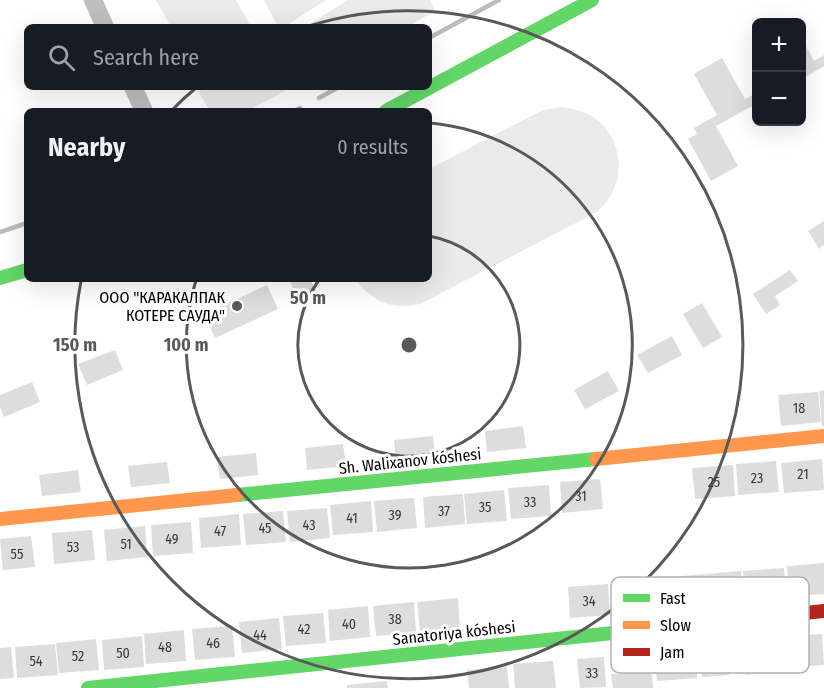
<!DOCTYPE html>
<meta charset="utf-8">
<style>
body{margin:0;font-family:"Fira Sans Condensed",sans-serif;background:#20242c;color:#f1f3f6}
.controls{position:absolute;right:18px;top:18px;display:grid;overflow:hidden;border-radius:9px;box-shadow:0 6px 24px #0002}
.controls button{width:54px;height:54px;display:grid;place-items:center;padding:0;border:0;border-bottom:2px solid #363941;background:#171b24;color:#f1f3f6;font:30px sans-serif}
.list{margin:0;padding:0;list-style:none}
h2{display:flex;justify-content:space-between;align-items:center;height:78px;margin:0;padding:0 24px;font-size:26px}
h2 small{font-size:20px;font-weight:400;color:#9ea1a6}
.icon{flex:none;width:33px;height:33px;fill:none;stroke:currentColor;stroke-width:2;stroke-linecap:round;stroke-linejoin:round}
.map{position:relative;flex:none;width:824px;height:688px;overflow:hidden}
.search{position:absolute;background:#171b24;box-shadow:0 6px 24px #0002;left:24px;top:24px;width:408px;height:66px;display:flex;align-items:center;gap:15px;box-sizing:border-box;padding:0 21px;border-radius:9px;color:#9ea1a6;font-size:22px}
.panel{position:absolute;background:#171b24;box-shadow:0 6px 24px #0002;left:24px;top:108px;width:408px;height:174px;border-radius:9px}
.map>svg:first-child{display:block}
.green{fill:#eaeaea}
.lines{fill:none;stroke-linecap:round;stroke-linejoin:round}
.stream{stroke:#bcbcbc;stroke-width:4.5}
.building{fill:#ddd}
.street{stroke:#bebebe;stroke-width:18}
.fast{stroke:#63d668;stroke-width:14}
.slow{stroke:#ff974d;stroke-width:14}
.jam{stroke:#b3261e;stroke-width:14}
.ring{fill:none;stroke:#595959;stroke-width:3}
.poi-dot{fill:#595959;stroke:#fff;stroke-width:2}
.labels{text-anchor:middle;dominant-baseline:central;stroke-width:6;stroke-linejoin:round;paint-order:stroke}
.number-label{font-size:14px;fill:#373737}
.poi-label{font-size:16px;fill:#000;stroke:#fff;text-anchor:end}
.street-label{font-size:16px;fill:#000;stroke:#fff}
.key{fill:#fff;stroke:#b2b2b2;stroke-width:1.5}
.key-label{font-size:16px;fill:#000}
.centre{fill:#595959;stroke:#fff;stroke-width:3}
.ring-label{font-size:18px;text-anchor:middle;font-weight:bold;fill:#595959;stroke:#fff;stroke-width:6;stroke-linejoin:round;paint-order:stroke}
</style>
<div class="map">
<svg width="824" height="688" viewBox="0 0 824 688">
<rect width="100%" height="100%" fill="#fff"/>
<!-- green -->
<path class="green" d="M156,0H236L251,27H171Z
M264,0H326L284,27H278Z
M348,0H430L435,11L407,27H305Z
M202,87H282L285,91L247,111H210L197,89Z
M561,107C573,109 586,111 596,119C620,137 626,173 609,198C606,203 601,208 597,212L420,304C414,305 406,306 400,306C381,305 366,294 355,279H429V169L543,110Z"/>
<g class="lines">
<!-- stream -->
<path class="stream" d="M429,38L499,0
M319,98L339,87
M294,111L300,108
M0,232L27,223"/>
</g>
<!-- building -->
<path class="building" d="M802,39L814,61L824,55V66L802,79Z
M722,58L745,99L756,93V104L716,126L738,166L711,181L688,139L697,134L694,128L717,115L694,74Z
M824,221V245L819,249L808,231Z
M790,270L798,281L775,296L780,305L766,314L753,294Z
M296,279H310L317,293L299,302L290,282Z
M267,285L278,309L215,338L204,314Z
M702,303L722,337L703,348L683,314Z
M672,336L682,355L648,373L637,355Z
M115,350L123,370L87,385L78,364Z
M608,371L619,391L585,409L574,390Z
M32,382L40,402L4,417L0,407V395Z
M824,390V426H822L819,391Z
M818,392L821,422L781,426L778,395Z
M523,426L526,448L487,452L485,431Z
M433,436L435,457L396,461L394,440Z
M343,444L346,466L307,470L305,448Z
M256,453L258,475L220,479L217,457Z
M822,459L824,490L784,493L781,463Z
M776,461L779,492L738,495L736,464Z
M167,462L170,483L131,487L128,466Z
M733,465L735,496L695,499L692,468Z
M78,470L81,492L42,496L39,475Z
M600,479L603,509L562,513L560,482Z
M549,485L551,516L511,519L508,488Z
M504,490L507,521L467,524L464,494Z
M463,494L465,524L425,528L423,497Z
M414,498L417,528L377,532L374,501Z
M371,501L373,532L333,535L330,505Z
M327,508L330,538L290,542L287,511Z
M283,511L286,542L246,545L243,514Z
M239,514L241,545L201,548L199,518Z
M191,522L193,553L153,556L151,525Z
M145,526L147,557L107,561L104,530Z
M92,530L95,560L54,564L52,533Z
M31,536L35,567L3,570L0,539Z
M824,563V594L789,596L787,566Z
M784,568L786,599L746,602L743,571Z
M741,571L743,602L663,609L660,578Z
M651,578L654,609L613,612L611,581Z
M608,584L610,615L570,618L568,587Z
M458,598L460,629L420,632L417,602Z
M414,602L416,633L376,636L373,606Z
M368,606L370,637L330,641L328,610Z
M323,613L326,643L286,646L283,616Z
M279,618L282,649L242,653L239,622Z
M232,626L235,657L195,660L192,629Z
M184,630L186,661L146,664L144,634Z
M822,634L824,665L784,668L781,637Z
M142,636L144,667L104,670L102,640Z
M96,639L99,670L59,673L56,643Z
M769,643L771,672L745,675L742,645Z
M55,644L58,675L17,678L15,647Z
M726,645L729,675L702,677L699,647Z
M11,647L14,678L0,679V648Z
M695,647L697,678L657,681L654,650Z
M604,657L606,687L580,688L577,659Z
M553,661L556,688H515L513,664Z
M507,667L509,688H469L467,670Z
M652,671L653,688H613L611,674Z
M387,681L388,688H347V685Z"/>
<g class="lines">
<!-- street -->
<path class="street" d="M93,0L105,27
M133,87L144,111"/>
<!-- fast -->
<path class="fast" d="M386,111L592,0
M0,278L27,270
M237,495L596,459
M88,688L708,623"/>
<!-- slow -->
<path class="slow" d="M596,459L824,436
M0,519L237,495"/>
<!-- jam -->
<path class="jam" d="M708,623L824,611"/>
</g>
<!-- distance rings -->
<g class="ring">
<path d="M429 236A111 111 0 1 1 319 280"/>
<path d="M430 123A223 223 0 1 1 196 280"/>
<path d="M171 111A334 334 0 0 1 197 87M309 26A334 334 0 1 1 81 281"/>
</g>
<!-- markers -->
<circle class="poi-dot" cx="237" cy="306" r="6"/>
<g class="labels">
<!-- number labels -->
<g class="number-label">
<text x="799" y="408">18</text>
<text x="803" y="474">21</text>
<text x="757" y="478">23</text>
<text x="714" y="482">25</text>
<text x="581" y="496">31</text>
<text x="530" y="502">33</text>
<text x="485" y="507">35</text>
<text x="444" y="511">37</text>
<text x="395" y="515">39</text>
<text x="352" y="518">41</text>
<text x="309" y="525">43</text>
<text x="265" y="528">45</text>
<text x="220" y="531">47</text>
<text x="172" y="539">49</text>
<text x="126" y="544">51</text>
<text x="73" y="547">53</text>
<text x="17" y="554">55</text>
<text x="589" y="601">34</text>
<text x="395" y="619">38</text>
<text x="349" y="624">40</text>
<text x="304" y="629">42</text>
<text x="260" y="635">44</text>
<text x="213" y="643">46</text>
<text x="165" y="647">48</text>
<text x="123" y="653">50</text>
<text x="78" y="656">52</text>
<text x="36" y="661">54</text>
<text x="592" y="673">33</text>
</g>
<!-- poi labels -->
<g class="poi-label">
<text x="225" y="297">ООО "КАРАКАЛПАК<tspan x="225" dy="18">КОТЕРЕ САУДА"</tspan></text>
</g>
<!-- street labels -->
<g class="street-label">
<text transform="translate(410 461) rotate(-6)">Sh. Walixanov kóshesi</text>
<text transform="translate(454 633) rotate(-6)">Sanatoriya kóshesi</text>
</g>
</g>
<!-- legend -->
<rect x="611" y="577" width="198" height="96" rx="9" class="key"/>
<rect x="623" y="594" width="27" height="8" fill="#63d668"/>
<rect x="623" y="621" width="27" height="8" fill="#ff974d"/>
<rect x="623" y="648" width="27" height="8" fill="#b3261e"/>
<g class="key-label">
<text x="660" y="604">Fast</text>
<text x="660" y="631">Slow</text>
<text x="660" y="658">Jam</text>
</g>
<circle cx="409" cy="345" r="9" class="centre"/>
<g class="ring-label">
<text x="308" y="304">50 m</text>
<text x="75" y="351">150 m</text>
<text x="186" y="351">100 m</text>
</g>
</svg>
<div class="controls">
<button>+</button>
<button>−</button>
</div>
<div class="search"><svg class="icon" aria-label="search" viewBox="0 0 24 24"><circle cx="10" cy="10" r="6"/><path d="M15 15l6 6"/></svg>Search here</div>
<section class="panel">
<h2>Nearby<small>0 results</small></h2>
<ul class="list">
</ul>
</section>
</div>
